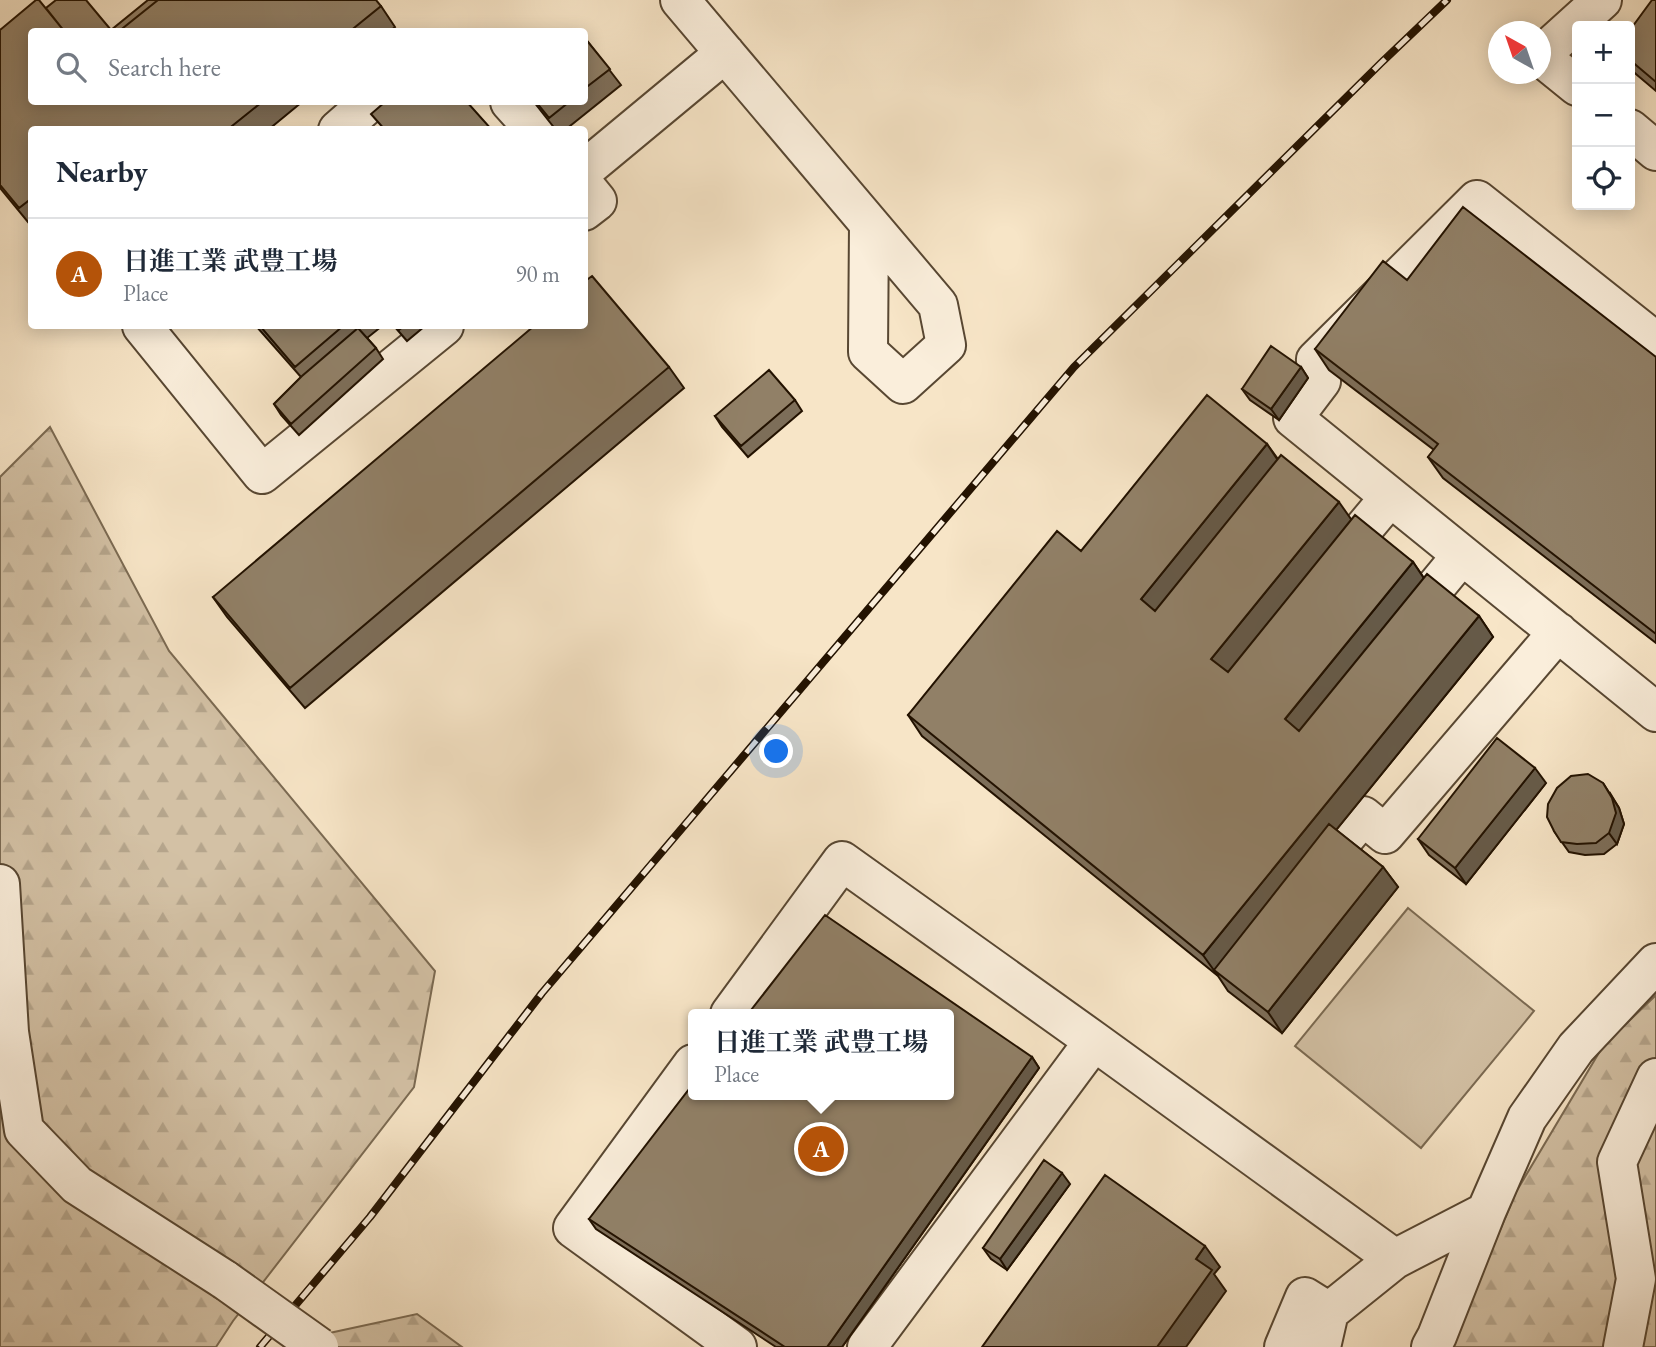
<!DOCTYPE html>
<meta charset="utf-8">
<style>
body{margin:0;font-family:"EB Garamond","Noto Serif JP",serif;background:#f6f6f7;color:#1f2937}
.controls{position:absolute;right:21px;top:21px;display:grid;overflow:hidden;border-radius:7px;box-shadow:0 4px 18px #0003}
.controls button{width:63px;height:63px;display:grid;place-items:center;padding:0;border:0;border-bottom:2px solid #e0e1e3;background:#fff;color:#1f2937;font:35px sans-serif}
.compass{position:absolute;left:1488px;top:21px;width:63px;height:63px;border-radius:50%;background:#fff;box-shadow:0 4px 18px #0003;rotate:320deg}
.you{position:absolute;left:777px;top:752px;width:24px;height:24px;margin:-18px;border:5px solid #fff;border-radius:50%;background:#1a73e8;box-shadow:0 0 0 10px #1a73e833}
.badge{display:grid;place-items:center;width:46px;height:46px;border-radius:50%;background:#b45309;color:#fff;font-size:23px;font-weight:700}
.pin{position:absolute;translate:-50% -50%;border:4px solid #fff;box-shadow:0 2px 7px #0006}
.popup{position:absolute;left:688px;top:1009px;width:266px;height:91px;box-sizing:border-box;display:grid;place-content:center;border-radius:7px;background:#fff;filter:drop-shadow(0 2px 5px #0005);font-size:23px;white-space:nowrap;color:#747a83}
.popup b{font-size:26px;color:#1f2937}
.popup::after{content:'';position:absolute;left:50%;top:100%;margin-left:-14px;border:14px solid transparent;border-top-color:#fff}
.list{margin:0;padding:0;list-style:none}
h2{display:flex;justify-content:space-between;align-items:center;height:91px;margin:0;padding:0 28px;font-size:30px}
h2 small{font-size:23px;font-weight:400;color:#747a83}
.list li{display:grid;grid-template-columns:46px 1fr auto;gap:21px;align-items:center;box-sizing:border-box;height:112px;padding:0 28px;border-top:2px solid #e0e1e3}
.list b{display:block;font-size:26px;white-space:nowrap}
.list p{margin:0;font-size:23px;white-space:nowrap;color:#747a83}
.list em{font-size:23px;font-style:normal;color:#747a83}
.icon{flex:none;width:38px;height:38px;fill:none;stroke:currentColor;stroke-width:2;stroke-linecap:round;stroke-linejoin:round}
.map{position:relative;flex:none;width:1656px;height:1347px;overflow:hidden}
.search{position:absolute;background:#fff;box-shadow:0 4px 18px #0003;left:28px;top:28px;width:560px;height:77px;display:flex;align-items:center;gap:18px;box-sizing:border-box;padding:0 24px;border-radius:7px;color:#747a83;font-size:26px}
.panel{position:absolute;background:#fff;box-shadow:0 4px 18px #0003;left:28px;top:126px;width:560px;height:203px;border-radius:7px}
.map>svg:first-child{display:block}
.forest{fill:url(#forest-firs);stroke:#7b6a52;stroke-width:2}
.park{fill:#d3c1a5;stroke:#7b6a52;stroke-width:2}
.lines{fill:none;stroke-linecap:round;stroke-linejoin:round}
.minor-casing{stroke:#584732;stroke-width:42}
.minor{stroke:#faeedb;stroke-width:38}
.rail-casing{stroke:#231200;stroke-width:8}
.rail{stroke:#faeedb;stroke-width:5;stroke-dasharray:16;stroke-linecap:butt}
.minor-bridge-casing{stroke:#584732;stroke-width:42;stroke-linecap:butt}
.minor-bridge{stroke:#faeedb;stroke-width:38}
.wall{fill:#7d6e59;stroke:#231200;stroke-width:2}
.shaded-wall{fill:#665a48;stroke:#231200;stroke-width:2}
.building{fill:#918067;stroke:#231200;stroke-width:2}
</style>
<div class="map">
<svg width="1656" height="1347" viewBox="0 0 1656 1347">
<defs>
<pattern id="forest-firs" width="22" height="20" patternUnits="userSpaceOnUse" patternTransform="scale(1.75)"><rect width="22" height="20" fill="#d3c1a5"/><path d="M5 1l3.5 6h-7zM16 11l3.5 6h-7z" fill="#b5a58c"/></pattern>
</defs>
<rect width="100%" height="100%" fill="#f7e5c7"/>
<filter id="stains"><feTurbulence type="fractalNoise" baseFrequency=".00286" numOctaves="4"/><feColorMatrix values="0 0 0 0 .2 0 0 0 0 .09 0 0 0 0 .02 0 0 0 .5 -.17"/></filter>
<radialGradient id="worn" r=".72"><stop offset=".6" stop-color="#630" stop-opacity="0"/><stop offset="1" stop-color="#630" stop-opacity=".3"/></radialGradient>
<!-- forest -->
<path class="forest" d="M50,427L169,651L435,971L414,1087L233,1321L216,1347H0V477Z
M1656,995V1347H1451L1516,1192L1603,1046Z
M417,1314L462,1347H285L288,1342Z"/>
<!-- park -->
<path class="park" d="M1408,908L1534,1011L1421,1148L1295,1046Z"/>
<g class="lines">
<defs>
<path id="minor" d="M680,0L938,305L946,345L903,384L868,352L869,225
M1540,56L1602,0
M1540,56L1577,86
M510,102L535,130
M1630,129L1656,151
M338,130L370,102
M584,170L725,53
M584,185L597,201L584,211
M142,326L262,474L444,326
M1656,342L1477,200L1316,360L1321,381L1293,418L1656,712
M1333,565L1390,497
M1405,624L1462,555
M1311,878L1363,816L1385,834L1558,632
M0,884L9,1032L24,1130L77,1185L225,1280
M730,1014L842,861L1094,1041L1395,1259
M693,1064L573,1228L737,1347
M867,1347L1094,1041
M1284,1347L1305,1297L1329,1312
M1321,1347L1329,1312L1395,1259L1486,1212
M1431,1347L1437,1336L1486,1212L1527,1118L1576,1048L1656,963
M1623,1347L1636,1279L1617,1162L1656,1078"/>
</defs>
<!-- minor casing -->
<use href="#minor" class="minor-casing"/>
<!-- minor -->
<use href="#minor" class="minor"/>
<defs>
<path id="rail" d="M260,1347L370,1217L542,993L1074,367L1381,63L1447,0"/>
</defs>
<!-- rail casing -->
<use href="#rail" class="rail-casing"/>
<!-- rail -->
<use href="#rail" class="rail"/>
<defs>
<path id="minor-bridge" d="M225,1280L319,1347"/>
</defs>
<!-- minor-bridge casing -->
<use href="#minor-bridge" class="minor-bridge-casing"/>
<!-- minor-bridge -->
<use href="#minor-bridge" class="minor-bridge"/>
</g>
<!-- wall -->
<path class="wall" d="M1656,0V91L1630,69V30Z
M381,6L395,27L389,32H32V102H302L268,130H32V227L0,188V30L46,8L111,30Z
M584,37L621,85L565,130H556L534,102H584Z
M1407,280L1656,357V643L1443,478L1428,457L1434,450L1329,370L1315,349Z
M256,326H382L367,338L376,348L383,359L299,435L281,415L274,404L301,377Z
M394,326H425L407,341Z
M669,367L684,388L305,708L227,617L213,597Z
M1301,367L1308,378L1279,420L1250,400L1242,389Z
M795,400L802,411L748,457L722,427L715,416Z
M1267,444L1278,459L1352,520L1413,562L1424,578L1479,616L1493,637L1336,830L1383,867L1398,887L1282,1033L1228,991L1218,976L922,736L908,715L1081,551Z
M1546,783L1466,884L1429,855L1418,839Z
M1610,793L1619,808L1624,824L1617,844L1604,854L1585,855L1569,852L1554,831Z
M1032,1057L1039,1068L842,1347H776L596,1229L589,1219Z
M1070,1184L1007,1270L991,1259L983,1248Z"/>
<!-- shaded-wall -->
<path class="shaded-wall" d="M1301,367L1308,378L1279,420L1271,409Z
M1267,444L1281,465L1155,619L1141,599Z
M1339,502L1353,522L1226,679L1211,659Z
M1413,562L1427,583L1299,740L1285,719Z
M1479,616L1493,637L1219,974L1214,970L1218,976L1203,955Z
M1535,768L1546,783L1466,884L1455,868Z
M1603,783L1619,808L1624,824L1617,844L1609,833Z
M1383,867L1398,887L1282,1033L1268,1012Z
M1032,1057L1039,1068L842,1347H827Z
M1062,1173L1070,1184L1007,1270L1000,1259Z
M1205,1246L1220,1267L1214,1274L1226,1291L1186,1347H1157L1196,1259Z"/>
<!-- building -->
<path class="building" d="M36,0H39L65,32H32V102H262L227,130H32V198L19,208L0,185V30Z
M56,0H86L111,30L148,0H158L118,32H65L46,8Z
M158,0H376L381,6L349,32H118Z
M1652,0H1656V82L1630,60V30Z
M584,37L610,69L584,89Z
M385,102H467L492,130H385L371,114Z
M536,102H569L549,118Z
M1463,207L1656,357V634L1428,457L1438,444L1315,349L1383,261L1407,280Z
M592,276L669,367L290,688L213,597L534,326H584V282Z
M260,326H343L295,367Z
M395,326H404L399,330Z
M358,328L376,348L291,424L274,404L302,376Z
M1271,346L1301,367L1271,409L1242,389Z
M769,370L795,400L741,446L715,416Z
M1207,395L1267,444L1141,599L1155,611L1281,455L1339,502L1211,659L1228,672L1355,515L1413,562L1285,719L1299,731L1427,574L1479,616L1203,955L908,715L1057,531L1081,551Z
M1497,738L1535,768L1455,868L1418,839Z
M1588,774L1603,783L1612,798L1616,813L1609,833L1596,843L1577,844L1561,842L1554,831L1547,817L1548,804L1557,788L1571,776Z
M1329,824L1383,867L1268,1012L1214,970Z
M825,915L1032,1057L827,1347H785L589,1219L693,1084V1095H949V1014H748Z
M1044,1160L1062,1173L1000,1259L983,1248Z
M1105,1175L1205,1246L1196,1259L1212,1270L1157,1347H982Z"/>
<rect width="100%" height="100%" filter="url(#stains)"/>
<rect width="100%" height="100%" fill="url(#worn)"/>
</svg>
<div class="controls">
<button>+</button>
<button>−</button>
<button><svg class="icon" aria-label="locate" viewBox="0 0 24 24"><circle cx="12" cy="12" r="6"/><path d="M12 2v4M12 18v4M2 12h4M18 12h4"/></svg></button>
</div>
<svg class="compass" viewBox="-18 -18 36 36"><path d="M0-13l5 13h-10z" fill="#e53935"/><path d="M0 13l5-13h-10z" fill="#747a83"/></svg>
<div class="you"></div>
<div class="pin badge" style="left:821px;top:1149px">A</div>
<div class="popup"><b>日進工業 武豊工場</b>Place</div>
<div class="search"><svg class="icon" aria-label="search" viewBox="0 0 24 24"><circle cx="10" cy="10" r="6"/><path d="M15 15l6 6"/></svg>Search here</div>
<section class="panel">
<h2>Nearby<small></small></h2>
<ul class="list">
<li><span class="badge">A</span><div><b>日進工業 武豊工場</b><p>Place</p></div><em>90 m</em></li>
</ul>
</section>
</div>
